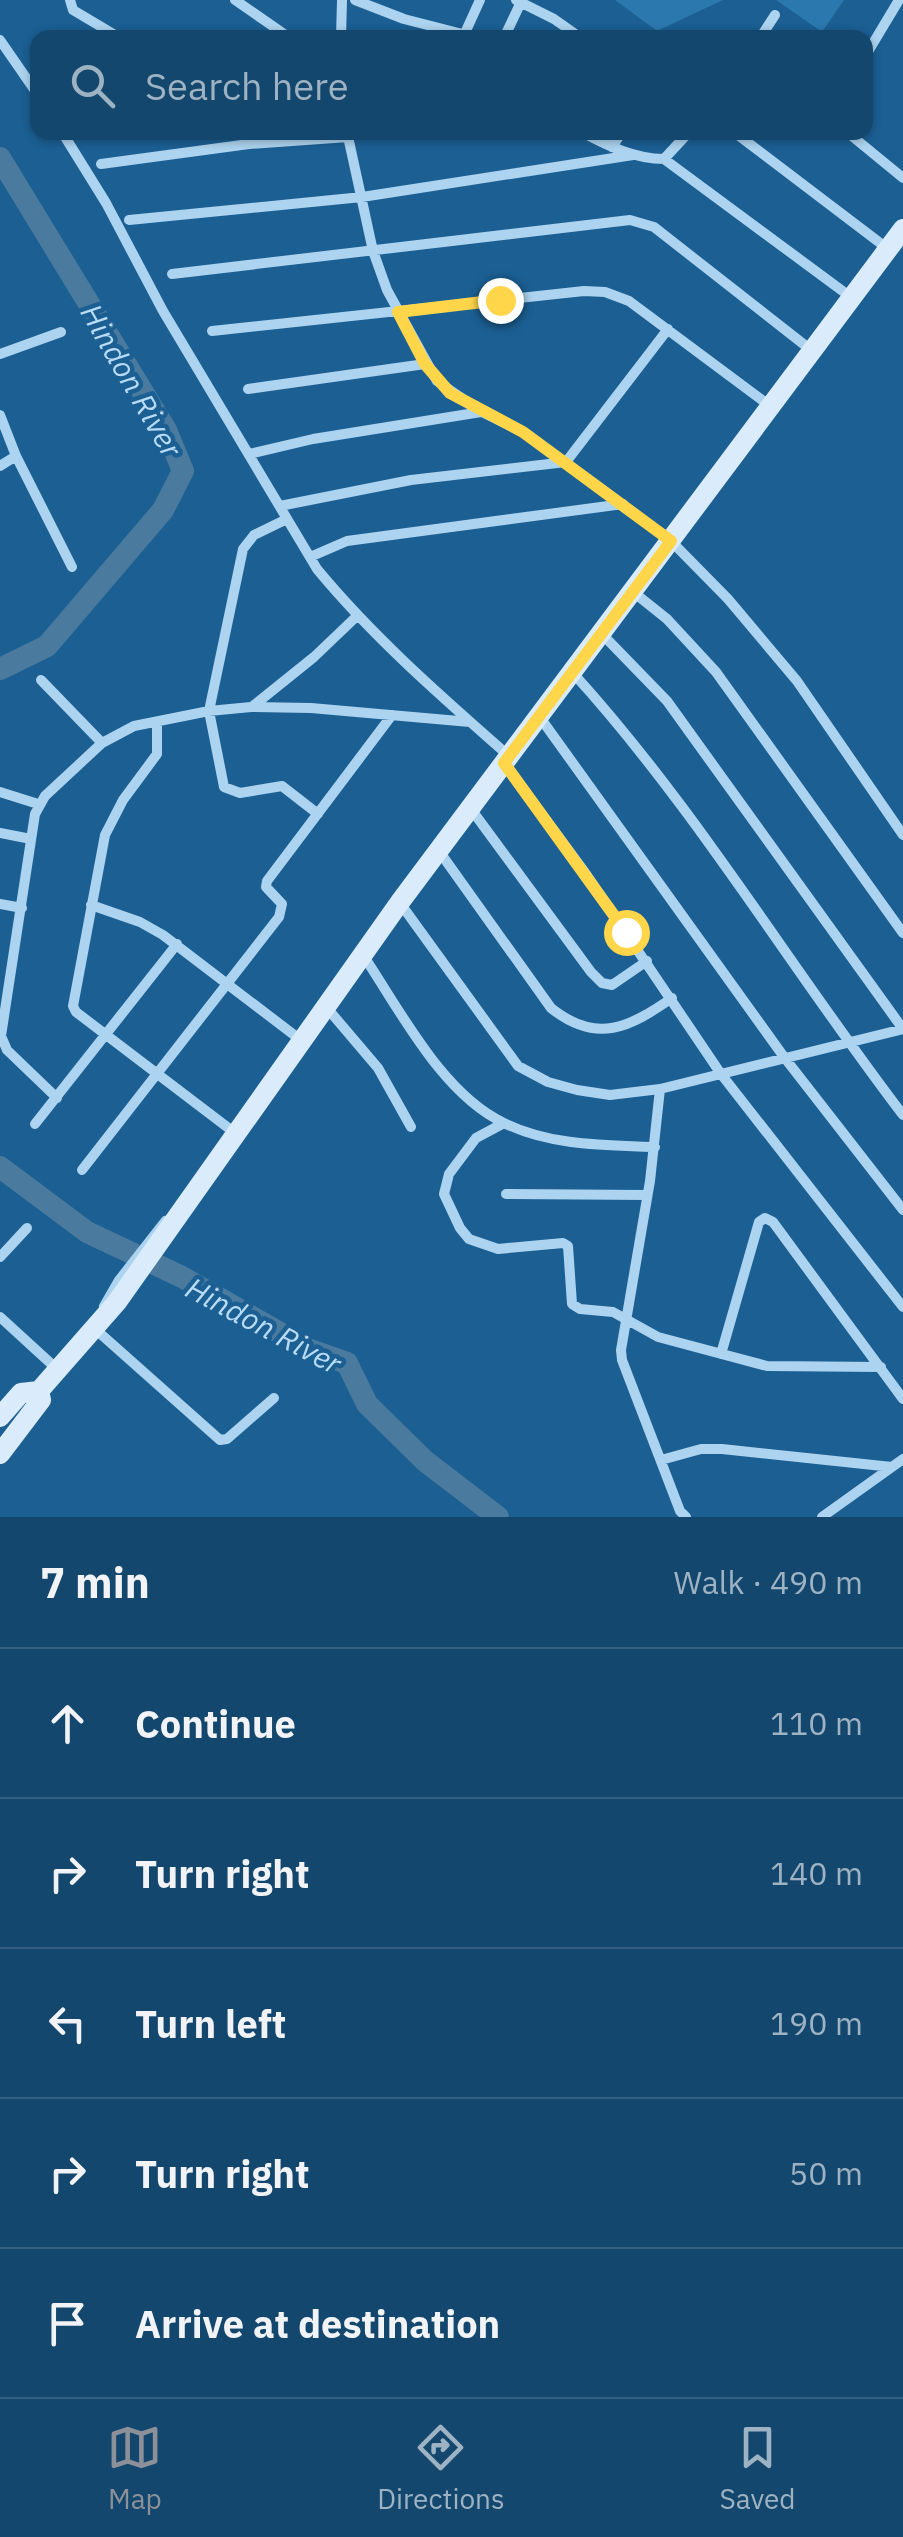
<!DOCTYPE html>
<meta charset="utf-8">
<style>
body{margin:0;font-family:"IBM Plex Sans",sans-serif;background:#1d4e73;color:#f1f3f6}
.stop{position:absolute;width:30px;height:30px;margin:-22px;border:8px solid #ffd54a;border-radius:50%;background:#fff}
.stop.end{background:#ffd54a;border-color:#fff;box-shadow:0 2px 10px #0008}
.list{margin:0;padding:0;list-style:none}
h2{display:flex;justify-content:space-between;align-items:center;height:130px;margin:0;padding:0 40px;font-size:42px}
h2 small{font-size:32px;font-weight:400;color:#9db2c2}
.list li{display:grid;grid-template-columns:65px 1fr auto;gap:30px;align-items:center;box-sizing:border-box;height:150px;padding:0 40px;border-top:2px solid #335f81}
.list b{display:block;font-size:38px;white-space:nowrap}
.list em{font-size:32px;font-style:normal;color:#9db2c2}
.icon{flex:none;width:55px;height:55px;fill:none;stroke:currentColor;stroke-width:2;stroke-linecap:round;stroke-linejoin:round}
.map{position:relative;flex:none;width:903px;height:1517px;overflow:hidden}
.search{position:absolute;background:#14476e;box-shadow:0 2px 8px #0004;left:30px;right:30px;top:30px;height:110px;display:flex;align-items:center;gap:25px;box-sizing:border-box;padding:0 35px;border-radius:20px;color:#9db2c2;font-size:38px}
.sheet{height:880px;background:#14476e}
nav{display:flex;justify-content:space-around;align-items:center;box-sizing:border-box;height:140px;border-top:2px solid #335f81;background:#14476e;font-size:28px;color:#9db2c2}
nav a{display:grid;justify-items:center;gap:5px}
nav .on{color:#8c9099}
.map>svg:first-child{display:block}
.green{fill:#2b78af}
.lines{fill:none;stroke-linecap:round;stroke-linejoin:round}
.river{stroke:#4a7a9e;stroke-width:22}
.lane{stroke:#acd3ef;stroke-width:8}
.street{stroke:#acd3ef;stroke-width:10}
.secondary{stroke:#daecfb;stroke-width:20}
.route{stroke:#ffd54a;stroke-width:12}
.labels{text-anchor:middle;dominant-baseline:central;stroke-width:9;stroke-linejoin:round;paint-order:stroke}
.water-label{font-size:30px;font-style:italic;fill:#b8dcf6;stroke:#1b5f93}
</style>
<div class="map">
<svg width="903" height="1517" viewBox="0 0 903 1517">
<rect width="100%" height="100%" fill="#1b5f93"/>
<!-- green -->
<path class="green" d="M615,0H723L657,31Z
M776,0H844L822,32Z"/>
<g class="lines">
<!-- river -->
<path class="river" d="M0,158L166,430L183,471L163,510L47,646L0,669
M0,1167L87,1232L182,1277L310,1350L347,1363L367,1404L425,1461L498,1517"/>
<!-- lane -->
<path class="lane" d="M103,1306L118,1280L165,1220"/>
<!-- street -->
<path class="street" d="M70,0L73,10L120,38
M235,0L290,38
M355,0L404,19L478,38
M516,0L554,19L581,38
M465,33L480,0
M341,38L342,0
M504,38L521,2
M760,38L775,15
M0,40L38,95
M866,55L899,0
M62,132L106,203L163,311L317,569C374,638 442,697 509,756
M347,132L373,251L387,290L437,381L482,412L523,432L671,541L728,599L797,681L903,835
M582,132C608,146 635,159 664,159L689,132
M734,132L888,249
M847,132L903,178
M612,147L622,132
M664,159L852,298
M101,164L249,144L348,137
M129,220L362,197L633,155
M172,274L630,220L654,227L811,350
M212,331L584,291L605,292L629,301L770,406
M0,354L61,332
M248,389L425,364
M0,415L16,456L0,466
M249,454L313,439L481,412
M16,456L72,567
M280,506L411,480L566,462L668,329
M287,519L254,535L243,549L209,711L224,787L240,793L282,786L318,814
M310,557L347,541L623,504
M632,591L667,619L716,672L903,933
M601,633L667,701L903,1029
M573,673C695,807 792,970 903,1115
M41,680L102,743
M253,706L314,657L358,615
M539,716L784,1057L903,1210
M157,723V754L123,800L105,835L73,1006L76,1012L235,1133
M505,764L586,874L721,1074L903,1307
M0,792L38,804
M471,809L591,972L602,983L612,985L647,961
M0,833L31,839
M439,851L551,1008C597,1045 630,1027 672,998
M400,903L518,1066L548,1082L577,1090L610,1095L660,1089L903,1029
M0,904L22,908
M91,905L140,922L163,935L302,1041
M363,955C400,1010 442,1094 504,1123C551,1146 604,1145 655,1147
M327,1008L378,1068L411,1127
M660,1089L650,1181L621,1350L622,1360L680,1511L686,1517
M57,1098L7,1050L1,1036L35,814L45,796L102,743L134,726L209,711L251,707L311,708L470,722
M504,1123L476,1138L449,1174L444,1194L460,1228L469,1239L498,1249L563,1243L568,1246L572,1304L580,1309L613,1312L658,1337L767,1366L881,1367
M35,1124L177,944
M82,1170L279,917L282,904L266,887L267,881L392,715
M506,1194L647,1195
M0,1257L27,1228
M0,1317L58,1370
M94,1328L220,1440L227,1439L274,1398
M721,1354L759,1222L765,1218L773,1222L903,1399
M661,1460L701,1449H722L892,1467
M822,1517L903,1459"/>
<!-- secondary -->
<path class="secondary" d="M0,1417L21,1393L39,1391
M0,1454L41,1400L39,1391L117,1302L400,902L903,229"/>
</g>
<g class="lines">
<!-- route -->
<path class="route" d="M500,300L398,312L425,364L450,393L523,432L671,541L504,763L626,932"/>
</g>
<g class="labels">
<!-- water labels -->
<g class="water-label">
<text transform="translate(132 380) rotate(60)">Hindon River</text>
<text transform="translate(264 1325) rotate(28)">Hindon River</text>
</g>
</g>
</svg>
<div class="stop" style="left:626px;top:932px"></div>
<div class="stop end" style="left:500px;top:300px"></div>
<div class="search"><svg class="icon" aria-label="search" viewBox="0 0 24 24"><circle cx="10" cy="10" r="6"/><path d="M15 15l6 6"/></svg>Search here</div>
</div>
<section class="sheet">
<h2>7 min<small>Walk · 490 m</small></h2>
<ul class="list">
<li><svg class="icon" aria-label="ahead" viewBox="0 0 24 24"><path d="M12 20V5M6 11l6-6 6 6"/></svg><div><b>Continue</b></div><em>110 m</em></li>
<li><svg class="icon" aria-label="right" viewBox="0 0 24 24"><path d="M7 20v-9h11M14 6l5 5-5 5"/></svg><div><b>Turn right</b></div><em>140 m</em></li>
<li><svg class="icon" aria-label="left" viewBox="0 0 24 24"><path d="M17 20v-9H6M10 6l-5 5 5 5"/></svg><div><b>Turn left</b></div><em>190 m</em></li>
<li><svg class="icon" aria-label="right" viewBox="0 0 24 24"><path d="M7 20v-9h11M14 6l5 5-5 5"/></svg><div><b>Turn right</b></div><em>50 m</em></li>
<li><svg class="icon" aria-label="arrive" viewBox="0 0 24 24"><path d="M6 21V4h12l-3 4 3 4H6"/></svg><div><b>Arrive at destination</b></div></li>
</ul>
</section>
<nav>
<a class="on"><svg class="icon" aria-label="map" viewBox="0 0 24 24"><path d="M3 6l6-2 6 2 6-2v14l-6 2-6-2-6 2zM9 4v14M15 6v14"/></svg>Map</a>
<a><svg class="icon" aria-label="directions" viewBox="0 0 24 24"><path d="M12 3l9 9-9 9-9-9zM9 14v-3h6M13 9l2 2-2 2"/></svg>Directions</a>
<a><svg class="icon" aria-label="saved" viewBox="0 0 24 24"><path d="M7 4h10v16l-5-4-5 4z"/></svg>Saved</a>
</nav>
